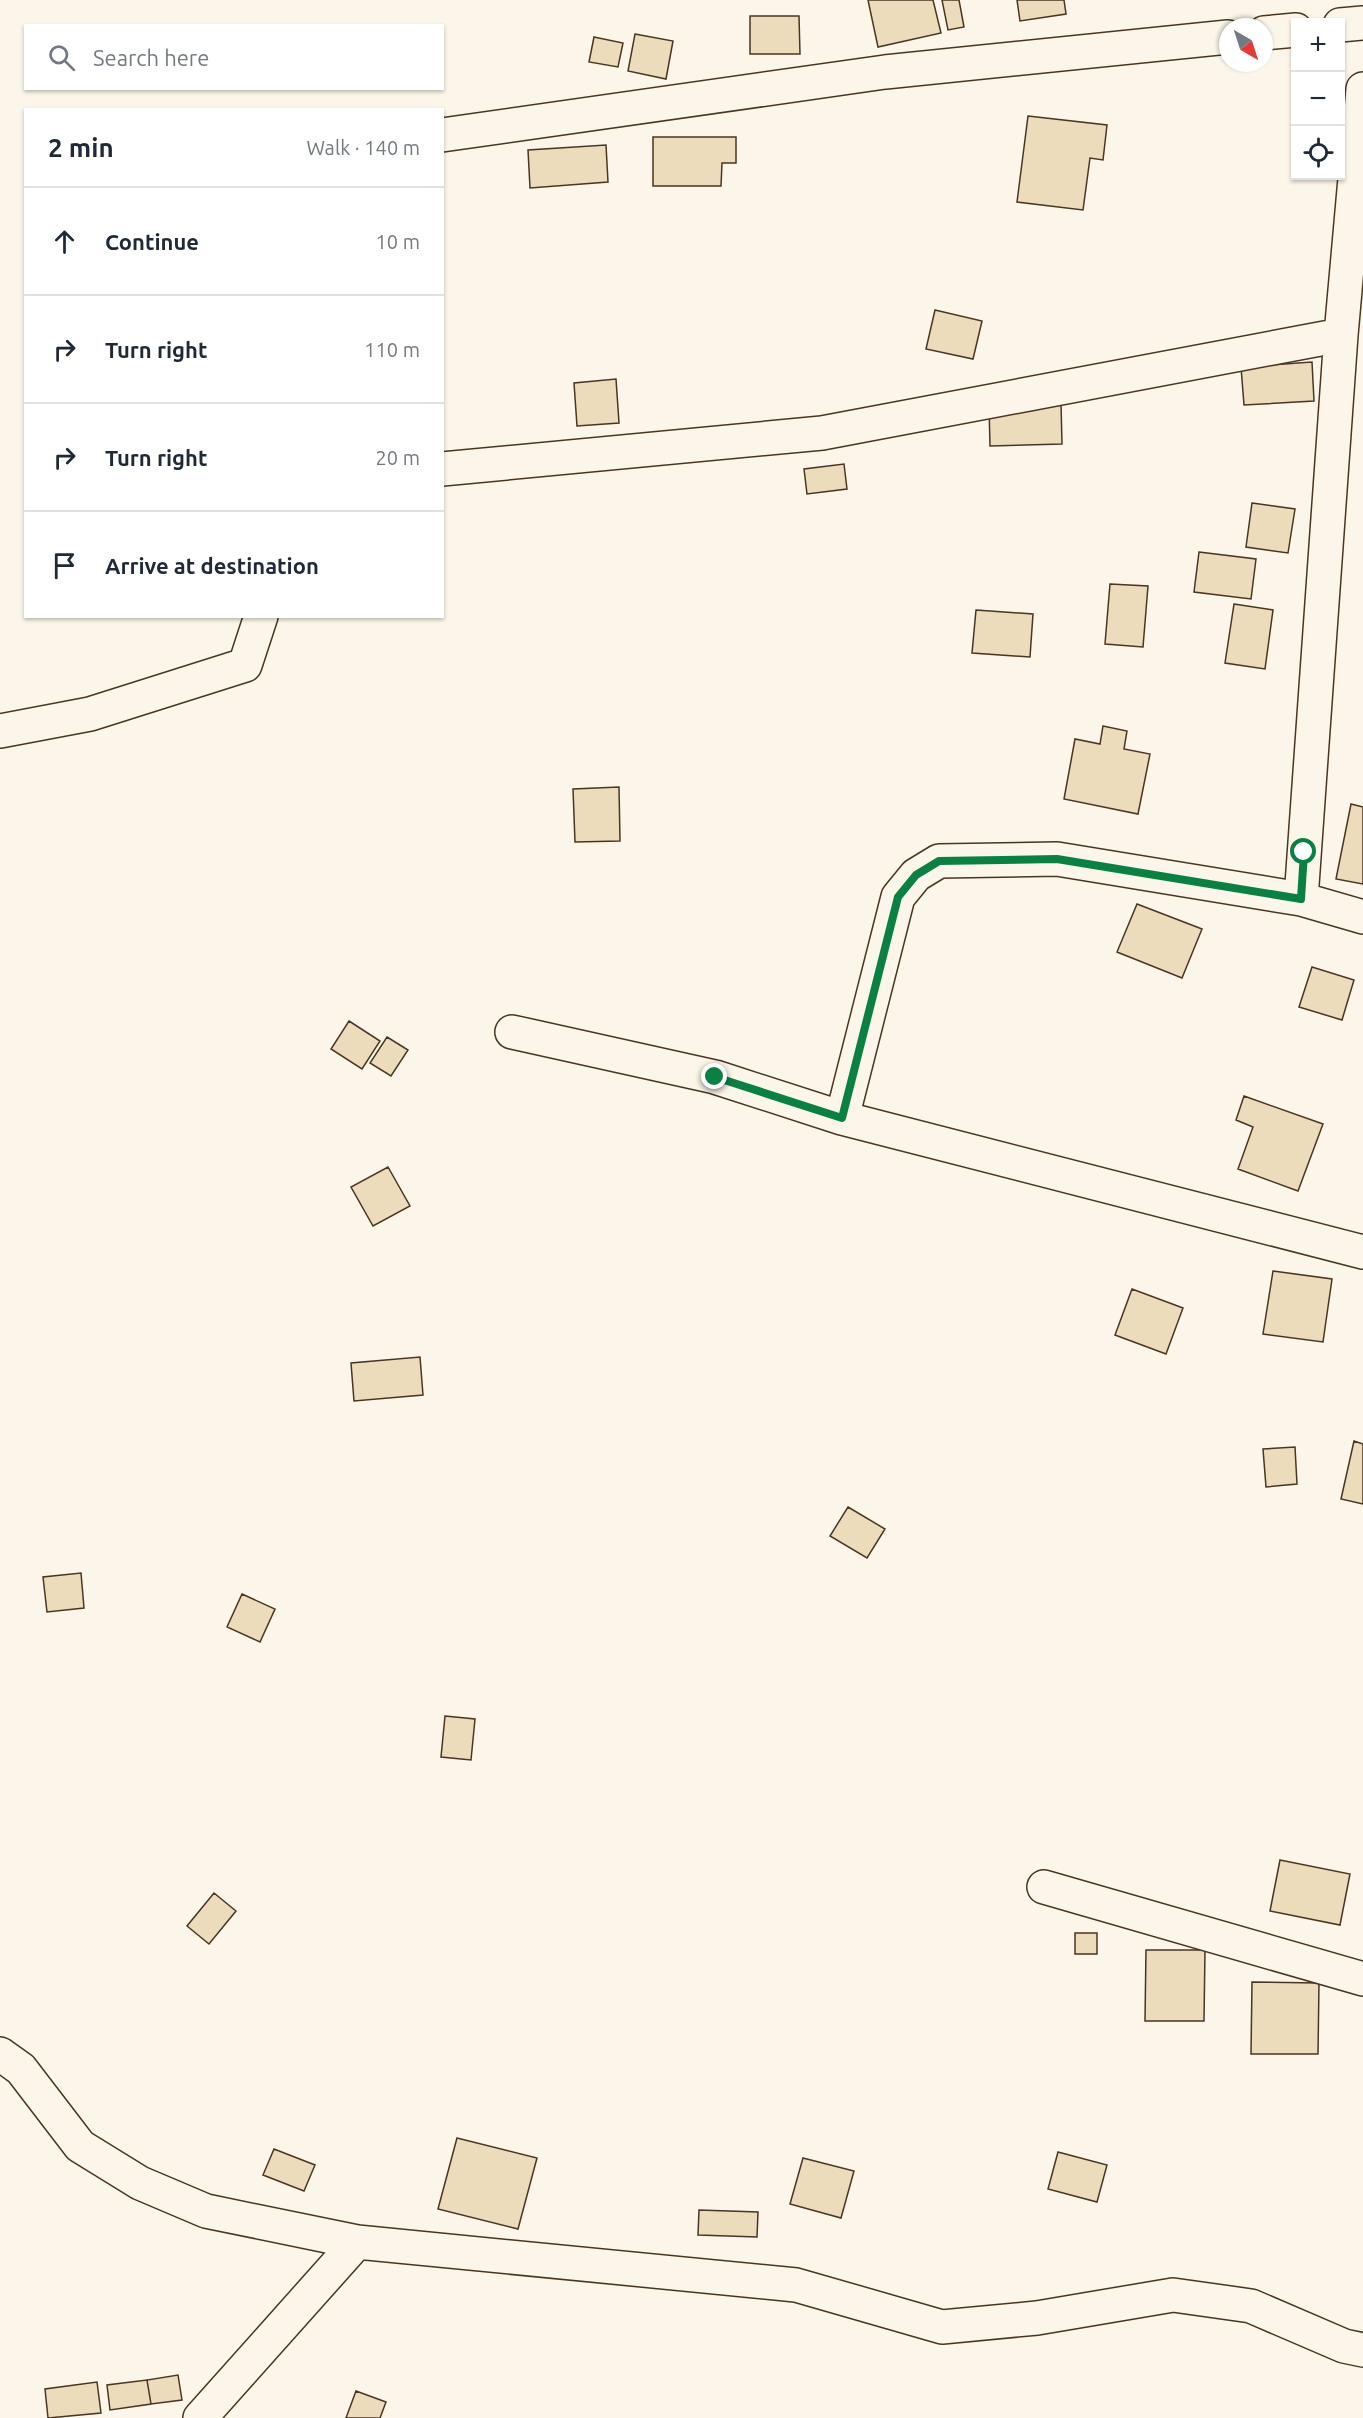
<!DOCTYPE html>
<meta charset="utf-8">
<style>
body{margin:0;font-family:Ubuntu,sans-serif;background:#f6f6f7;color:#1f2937}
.controls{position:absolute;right:18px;top:18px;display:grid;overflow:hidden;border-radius:0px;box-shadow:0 2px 4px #0004}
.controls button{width:54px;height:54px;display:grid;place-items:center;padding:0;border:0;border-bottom:2px solid #e0e1e3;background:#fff;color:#1f2937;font:30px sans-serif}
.compass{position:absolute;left:1219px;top:18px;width:54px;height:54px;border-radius:50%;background:#fff;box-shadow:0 2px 4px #0004;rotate:141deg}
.stop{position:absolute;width:18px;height:18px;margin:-14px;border:4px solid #0b8043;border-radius:50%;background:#fff}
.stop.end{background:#0b8043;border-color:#fff;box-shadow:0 2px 6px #0008}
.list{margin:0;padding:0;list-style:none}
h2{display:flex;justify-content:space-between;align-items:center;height:78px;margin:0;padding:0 24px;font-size:26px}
h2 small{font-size:20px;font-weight:400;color:#747a83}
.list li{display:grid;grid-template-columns:39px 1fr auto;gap:18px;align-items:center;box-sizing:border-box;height:108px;padding:0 24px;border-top:2px solid #e0e1e3}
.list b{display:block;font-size:22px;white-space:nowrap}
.list em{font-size:20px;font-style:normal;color:#747a83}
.icon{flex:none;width:33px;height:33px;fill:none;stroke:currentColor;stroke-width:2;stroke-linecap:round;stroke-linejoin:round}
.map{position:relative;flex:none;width:1363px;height:2418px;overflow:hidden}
.search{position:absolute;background:#fff;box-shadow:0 2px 4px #0004;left:24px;top:24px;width:420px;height:66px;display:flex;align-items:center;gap:15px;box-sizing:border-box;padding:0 21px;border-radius:0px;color:#747a83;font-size:22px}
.panel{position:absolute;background:#fff;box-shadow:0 2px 4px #0004;left:24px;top:108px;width:420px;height:510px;border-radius:0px}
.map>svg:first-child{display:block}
.building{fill:#ecdcbc;stroke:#4a3520;stroke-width:1.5}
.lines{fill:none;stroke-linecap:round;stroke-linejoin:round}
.street-casing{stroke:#4a3520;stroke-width:36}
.street{stroke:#fbf6e9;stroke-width:33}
.route{stroke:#0b8043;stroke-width:8}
</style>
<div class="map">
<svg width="1363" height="2418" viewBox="0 0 1363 2418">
<rect width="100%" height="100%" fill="#fbf6e9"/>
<!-- building -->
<path class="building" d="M868,0H933L941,33L878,47Z
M942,0H959L964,27L948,30Z
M1017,0H1064L1066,14L1020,21Z
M750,16H799L800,54H750Z
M635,34L673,41L666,79L628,71Z
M594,37L623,43L618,67L589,62Z
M1028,116L1107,125L1103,160L1090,158L1083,210L1017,202Z
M653,137H736V163H722L721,186H653Z
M606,145L608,182L530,188L528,150Z
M935,310L982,321L973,359L926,349Z
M1312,362L1314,401L1244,405L1241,367Z
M616,379L619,423L577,426L574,383Z
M1061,403L1062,444L990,446L989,406Z
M844,464L847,489L807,494L804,469Z
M1252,503L1295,509L1288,553L1246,547Z
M1199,552L1256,559L1251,599L1194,592Z
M1110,584L1148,586L1143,647L1105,644Z
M1234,604L1273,610L1265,669L1225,663Z
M976,610L1033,614L1030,657L972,653Z
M1103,726L1127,731L1124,749L1150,754L1138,814L1064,799L1075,739L1100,744Z
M619,787L620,841L575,842L573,789Z
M1351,804L1363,807V884L1336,879Z
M1137,904L1202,929L1182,978L1117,952Z
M1312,967L1354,980L1342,1020L1299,1007Z
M349,1021L380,1041L362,1069L331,1049Z
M387,1037L408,1050L391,1076L370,1063Z
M1244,1096L1323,1124L1298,1191L1238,1169L1253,1127L1236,1120Z
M388,1167L410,1206L373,1226L351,1187Z
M1273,1271L1332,1279L1323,1342L1263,1334Z
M1132,1289L1183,1308L1166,1354L1115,1335Z
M420,1357L423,1395L354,1401L351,1363Z
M1354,1441L1363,1444V1504L1341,1499Z
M1295,1447L1297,1484L1266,1487L1263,1449Z
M848,1507L885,1529L867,1558L830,1536Z
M81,1573L84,1608L47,1612L43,1577Z
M242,1594L275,1609L260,1642L227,1627Z
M445,1716L475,1719L471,1760L441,1757Z
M1280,1860L1350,1874L1340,1925L1270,1911Z
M214,1893L236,1911L209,1944L187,1926Z
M1075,1933H1097V1954H1075Z
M1146,1950H1205L1204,2021H1145Z
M1252,1982L1319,1983L1318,2054H1251Z
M457,2138L537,2158L518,2229L438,2209Z
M274,2149L315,2165L304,2191L263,2175Z
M1058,2152L1107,2165L1097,2202L1048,2189Z
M803,2158L854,2171L841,2218L790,2204Z
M699,2210L758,2212L757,2237L698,2235Z
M178,2375L182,2400L151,2404L147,2380Z
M147,2380L151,2404L110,2410L107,2385Z
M97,2382L101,2413L48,2418L45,2389Z
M356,2391L386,2402L380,2418H346Z"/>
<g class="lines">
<defs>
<path id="street" d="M1340,25L1363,23
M1264,33L1296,30
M1363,89L1341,335L1301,899L1363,917
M442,135L885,72L1228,37
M442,469L822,433L1341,335
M0,731L90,714L245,665L261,616
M512,1032L715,1077L842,1118L1363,1252
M842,1118L898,897L916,875L939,861L1057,859L1301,899
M1044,1887L1363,1979
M0,2054L21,2069L80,2146L140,2183L206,2211L357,2242L796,2285L942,2327L1037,2318L1173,2295L1251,2306L1344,2346L1363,2350
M200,2418L357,2242"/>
</defs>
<!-- street casing -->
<use href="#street" class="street-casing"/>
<!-- street -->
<use href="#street" class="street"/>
</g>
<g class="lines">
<!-- route -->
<path class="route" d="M715,1077L842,1118L898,897L916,875L939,861L1057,859L1301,899L1304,852"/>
</g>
</svg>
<div class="controls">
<button>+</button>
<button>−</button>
<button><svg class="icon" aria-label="locate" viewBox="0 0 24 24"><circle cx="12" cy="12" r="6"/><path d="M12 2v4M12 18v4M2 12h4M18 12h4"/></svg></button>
</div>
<svg class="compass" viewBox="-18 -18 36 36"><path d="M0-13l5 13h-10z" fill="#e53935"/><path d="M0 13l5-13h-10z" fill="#747a83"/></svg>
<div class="stop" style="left:1304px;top:852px"></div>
<div class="stop end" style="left:715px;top:1077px"></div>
<div class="search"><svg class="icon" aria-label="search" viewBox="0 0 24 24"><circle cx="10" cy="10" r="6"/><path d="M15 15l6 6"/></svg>Search here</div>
<section class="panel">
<h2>2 min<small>Walk · 140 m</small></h2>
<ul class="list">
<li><svg class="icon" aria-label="ahead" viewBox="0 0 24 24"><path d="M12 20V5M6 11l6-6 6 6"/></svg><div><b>Continue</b></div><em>10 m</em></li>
<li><svg class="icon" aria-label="right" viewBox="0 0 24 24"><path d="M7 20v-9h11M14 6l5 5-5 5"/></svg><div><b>Turn right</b></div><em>110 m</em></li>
<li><svg class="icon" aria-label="right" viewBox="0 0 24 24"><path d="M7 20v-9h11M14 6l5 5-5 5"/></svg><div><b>Turn right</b></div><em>20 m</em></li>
<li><svg class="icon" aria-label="arrive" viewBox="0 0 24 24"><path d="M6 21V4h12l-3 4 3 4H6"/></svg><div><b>Arrive at destination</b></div></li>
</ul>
</section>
</div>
